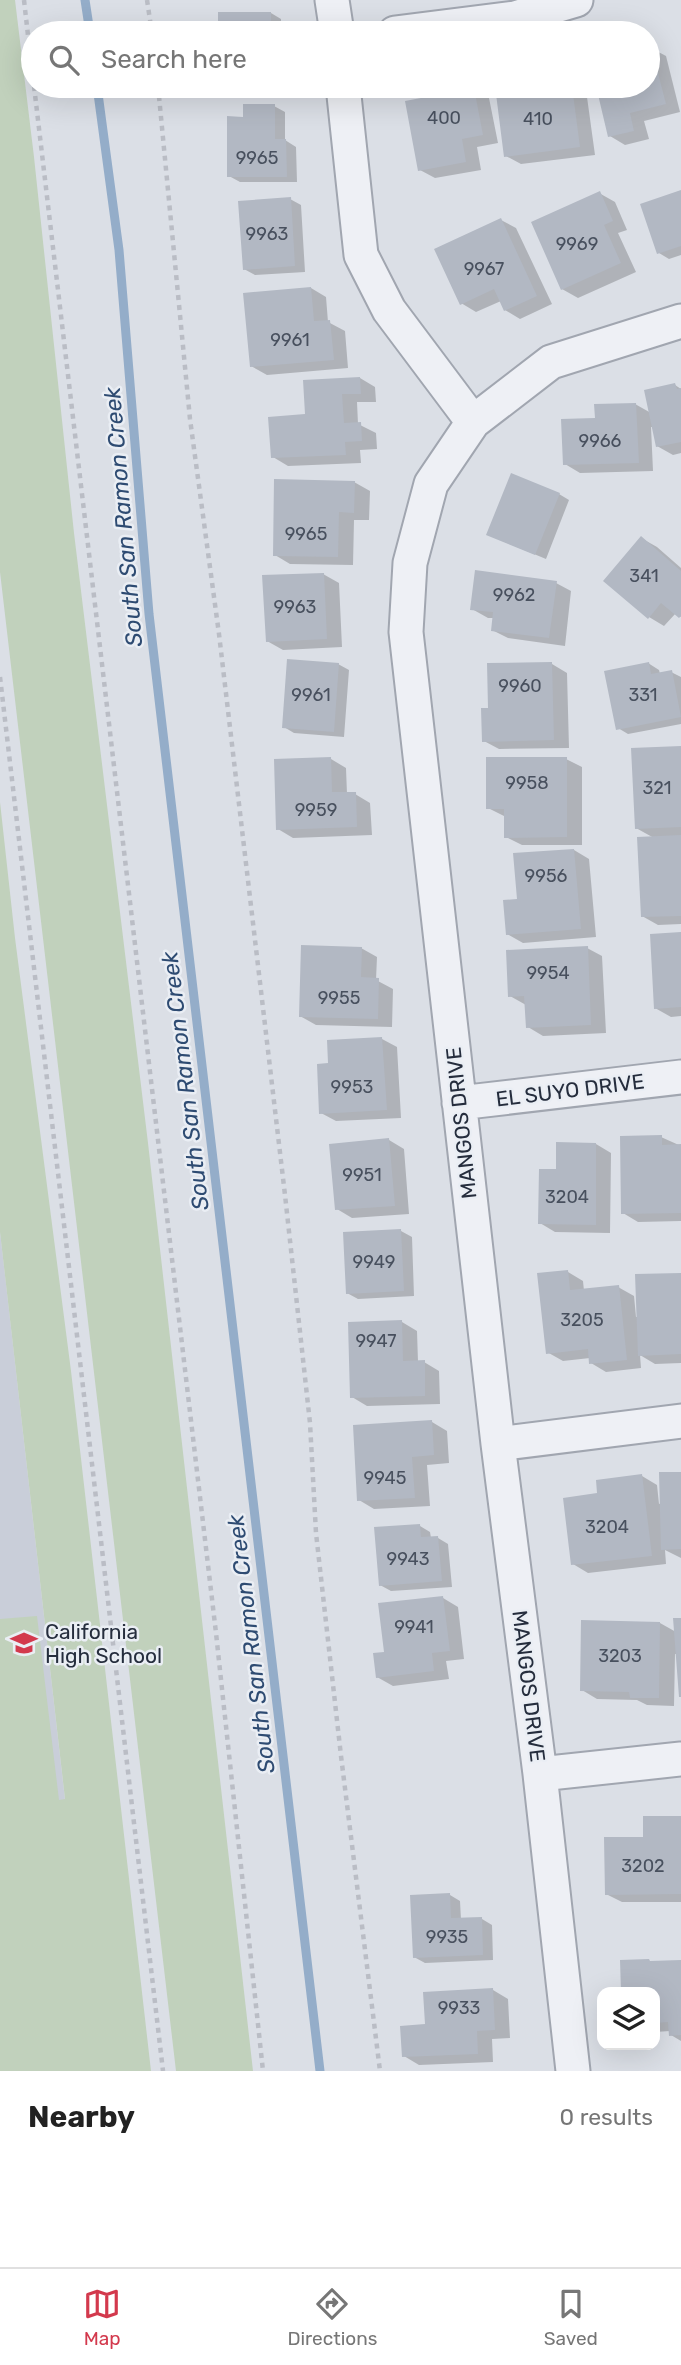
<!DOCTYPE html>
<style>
body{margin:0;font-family:Rubik,sans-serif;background:#f6f6f6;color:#222}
.controls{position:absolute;right:21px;bottom:21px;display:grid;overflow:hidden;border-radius:14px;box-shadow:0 7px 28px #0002}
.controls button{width:63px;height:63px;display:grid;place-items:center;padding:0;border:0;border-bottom:2px solid #e0e0e0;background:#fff;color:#222;font:35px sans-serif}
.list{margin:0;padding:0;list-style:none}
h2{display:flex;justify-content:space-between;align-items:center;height:91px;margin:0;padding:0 28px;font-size:30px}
h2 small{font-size:23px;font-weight:400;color:#767676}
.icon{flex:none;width:38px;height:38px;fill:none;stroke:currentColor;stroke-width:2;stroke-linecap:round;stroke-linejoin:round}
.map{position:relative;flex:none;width:681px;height:2071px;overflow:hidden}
.search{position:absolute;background:#fff;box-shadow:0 7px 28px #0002;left:21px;right:21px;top:21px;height:77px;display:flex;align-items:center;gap:18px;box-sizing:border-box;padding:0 24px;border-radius:38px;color:#767676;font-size:26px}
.sheet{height:196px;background:#fff}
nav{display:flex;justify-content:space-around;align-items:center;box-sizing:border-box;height:98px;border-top:2px solid #e0e0e0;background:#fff;font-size:19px;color:#767676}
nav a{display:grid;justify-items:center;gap:4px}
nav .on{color:#d3394d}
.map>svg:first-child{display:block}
.built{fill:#c9ced9}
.green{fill:#c1d1bc}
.shadow{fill:#0003}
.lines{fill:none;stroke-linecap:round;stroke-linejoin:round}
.stream{stroke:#94adc9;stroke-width:9}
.building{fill:#b2b8c3}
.minor-casing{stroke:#a1a6b0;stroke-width:37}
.path{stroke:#babdc5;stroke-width:4.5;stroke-dasharray:5 5;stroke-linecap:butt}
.minor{stroke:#eef0f5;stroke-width:33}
.labels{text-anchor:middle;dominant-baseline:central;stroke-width:5;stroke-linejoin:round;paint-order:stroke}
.number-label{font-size:18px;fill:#48505e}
.street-label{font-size:21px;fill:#252d3d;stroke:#eaeef4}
.poi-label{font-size:21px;fill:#252d3d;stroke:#eaeef4;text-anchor:start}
.water-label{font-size:23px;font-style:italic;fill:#2e4b72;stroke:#eaeef4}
</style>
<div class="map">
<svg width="681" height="2071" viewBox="0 0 681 2071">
<rect width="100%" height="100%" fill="#dbdfe6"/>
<!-- built -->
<path class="built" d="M0,1232L65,1800L0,2071Z"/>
<!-- green -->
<path class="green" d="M0,0H15L34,157L74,533L148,1143L253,2071H176L0,572Z
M0,802L15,938L71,1371L151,2071H0V1619L37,1616L59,1800L65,1799L0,1232Z"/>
<!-- shadow -->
<path class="shadow" d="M271,13L281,19V33H220L219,14Z
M648,48H651L666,56L680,112L644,121L649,139L625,145L610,136L597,86H648Z
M497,86H543L544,91L572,88L587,97L595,155L521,164L506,156Z
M474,90L489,98L498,143L477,147L481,170L435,178L420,170Z
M274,106L285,112V140L296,147L297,182H240L229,176L244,118Z
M681,192V255L669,259L659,253Z
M599,193L615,202L627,230L618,233L636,272L578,298L562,289Z
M290,199L301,205L305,272L255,275L244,269Z
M501,220L516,228L552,304L520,319L505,310L501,301L476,312L461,303Z
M311,288L326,297L328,322L345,331L348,368L267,375L251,366Z
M360,378L375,387L376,402H357L358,424L376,433L377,449L360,450L361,463L288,466L273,457L307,416Z
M675,385L681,389V453L673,455L657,446L653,427H651L653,471L580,473L565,464L596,419L635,404L651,413Z
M354,482L370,491L369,520H354L353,565L290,564L275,555Z
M559,494L569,500L546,559L488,535Z
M641,538L657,547L681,568V617L676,613L664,626L649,617Z
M323,574L339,583L342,647L283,650L267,641Z
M556,583L571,591L565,646L508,638L492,630L494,618H488L472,609Z
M648,663L659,670L660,674L671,672L681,677V724L628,734L618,728Z
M338,664L349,670L344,737L294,733L284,727Z
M552,664L567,673L569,748L499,749L484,741Z
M681,748V924L658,925L642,916L654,838L636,828Z
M331,759L346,768L347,794H355L370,803L372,835L293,838L278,829Z
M566,759L582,767V845H522L506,837V817L488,808Z
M574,850L589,859L596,937L523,943L507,934L518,900Z
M681,934V1016L671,1017L655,1008Z
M361,948L377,957L376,980L393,989L392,1027L316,1025L300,1016Z
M587,948L602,956L606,1033L543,1036L528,1027L526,1005L510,996Z
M382,1039L397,1047L401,1118L336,1121L321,1113L330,1065Z
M661,1137L681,1146V1221L638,1222L623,1213Z
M389,1140L404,1149L409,1214L352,1218L337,1209Z
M596,1144L611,1153L610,1233L555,1232L540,1223L557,1171Z
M401,1231L412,1237L414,1296L358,1299L347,1293Z
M568,1272L583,1281L584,1291L618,1287L634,1296L636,1317H639L681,1274V1363L655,1364L640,1355L641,1368L606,1372L591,1363L590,1358L563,1361L547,1352Z
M402,1322L417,1331L418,1362H424L439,1371L440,1404L367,1406L352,1397Z
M432,1422L447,1431L449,1463L427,1465L430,1506L374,1509L359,1500Z
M681,1474V1558L665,1550L666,1564L588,1573L573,1564L599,1495L642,1476L657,1485L659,1504L662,1503Z
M420,1526L430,1532L431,1538H438L448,1544L452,1587L391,1591L380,1585Z
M443,1598L458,1607L464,1659L446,1661L449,1679L393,1686L377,1677L386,1654Z
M681,1619V1694L677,1654H675L674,1706L647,1705L637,1700L597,1699L582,1690L660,1623L676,1632Z
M681,1818V1902H622L606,1894L645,1839Z
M450,1895L460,1901L461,1920L482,1919L492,1925L493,1960L425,1963L414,1957Z
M681,1961V2041L671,2035L670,2031L655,2032V1992H623L621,1962Z
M493,1990L508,1999L510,2038L492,2039L493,2062L419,2065L404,2056L427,2026Z"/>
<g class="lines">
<!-- stream -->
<path class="stream" d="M85,0L90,33
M97,86L119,250L149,614L320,2071"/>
</g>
<!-- building -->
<path class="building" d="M218,12H271V33H218Z
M651,46L666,104L630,113L634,131L608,137L596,86H648V47Z
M495,86H530V91L572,86L580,147L504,157Z
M474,88L483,135L462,139L466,162L418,171L405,101Z
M243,104H275V139H286L287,177H227V116L243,117Z
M681,190V246L657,254L640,204Z
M600,191L613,221L604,225L621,263L561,290L531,222Z
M291,197L295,266L243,270L238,201Z
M501,218L537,296L504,311L494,289L460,305L434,249Z
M311,287L314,321L330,320L334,360L250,367L243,293Z
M360,377L361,394H342L344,423L361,422L362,441L345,442L346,455L271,458L268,417L305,414L303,380Z
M675,383L677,389L681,388V442L656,447L644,390Z
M636,403L639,463L563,465L561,419L595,418L594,404Z
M511,473L560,493L535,555L486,535Z
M274,479L355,481L354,513L339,512L338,557L273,556Z
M641,536L681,571V616L679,618L661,603L648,619L603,581Z
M475,570L557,581L549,638L491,631L493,612L470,610Z
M324,573L327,639L266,642L262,575Z
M287,659L339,663L334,732L282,728Z
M552,662L554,740L482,742L481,708H488L487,663Z
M649,662L651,674L672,670L681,717L616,730L604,671Z
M681,746V827L635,829L631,748Z
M331,757L332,792H356L357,827L276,830L274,759Z
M486,757H567V837L504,838V809H486Z
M681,835V916L641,917L637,837Z
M574,849L581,929L506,935L503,900L517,899L513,853Z
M681,932V1007L654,1009L650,934Z
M301,945L362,947L361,977L379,978L378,1019L299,1017Z
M588,946L591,1025L526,1028L524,996L508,997L506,950Z
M382,1037L387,1110L319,1114L317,1064L328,1063L327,1040Z
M662,1135V1145L681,1144V1213L621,1214L620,1136Z
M389,1138L395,1206L335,1210L329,1144Z
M556,1142L596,1143V1225L538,1224L539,1169H556Z
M401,1229L404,1291L346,1294L343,1232Z
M568,1270L570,1290L619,1285L627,1360L589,1364L588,1349L546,1354L537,1273Z
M681,1273V1354L638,1356L635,1274Z
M402,1320L403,1361L425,1360V1396L350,1398L348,1322Z
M432,1420L434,1455L412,1457L415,1498L357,1501L353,1425Z
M659,1472H681V1549L661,1550Z
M642,1474L652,1556L571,1565L563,1498L597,1493L596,1480Z
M420,1524L421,1537L438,1536L442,1581L379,1586L374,1527Z
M443,1596L450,1651L432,1653L434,1671L376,1678L373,1653L384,1652L378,1603Z
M673,1618H681V1697H679Z
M581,1620L660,1622L659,1698H630L629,1692L580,1691Z
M643,1816H681V1894L605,1895L604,1837H643Z
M450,1893L451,1918L482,1917L483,1955L413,1958L410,1895Z
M649,1959L650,1961L681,1960V2035L669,2036L668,2022L655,2023V1992H621L620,1960Z
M493,1988L495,2030L477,2031L478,2054L402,2057L400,2026L425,2024L423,1992Z"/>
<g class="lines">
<defs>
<path id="minor" d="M332,0L337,33
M395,33L515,18L576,0
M343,86L361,255L389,310L473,422
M459,1103L681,1077
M498,1444L681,1421
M540,1774L681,1759
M573,2071L540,1774L498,1444L406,632L410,563L431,484L473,422L551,362L681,321"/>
</defs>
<!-- minor casing -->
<use href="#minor" class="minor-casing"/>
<!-- path -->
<path class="path" d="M24,0L33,80
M147,0L152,33
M34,86L216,1633L263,2071
M158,86L190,419L219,634L285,1195L310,1423L316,1533L341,1756L380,2071
M0,677L163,2071"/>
<!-- minor -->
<use href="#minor" class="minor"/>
</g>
<!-- icons -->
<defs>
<symbol id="school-bare" viewBox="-9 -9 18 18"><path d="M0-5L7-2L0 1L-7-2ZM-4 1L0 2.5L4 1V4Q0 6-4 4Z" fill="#d3394d" stroke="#eaeef4" stroke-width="2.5" paint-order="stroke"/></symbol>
</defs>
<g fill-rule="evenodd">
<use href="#school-bare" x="5" y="1624" width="38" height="38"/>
</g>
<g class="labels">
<!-- number labels -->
<g class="number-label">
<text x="444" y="118">400</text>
<text x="538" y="119">410</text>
<text x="257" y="158">9965</text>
<text x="267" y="234">9963</text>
<text x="577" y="244">9969</text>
<text x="484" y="269">9967</text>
<text x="290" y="340">9961</text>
<text x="600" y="441">9966</text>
<text x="306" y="534">9965</text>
<text x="644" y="576">341</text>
<text x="514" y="595">9962</text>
<text x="295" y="607">9963</text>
<text x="520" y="686">9960</text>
<text x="311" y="695">9961</text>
<text x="643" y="695">331</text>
<text x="527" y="783">9958</text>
<text x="657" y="788">321</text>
<text x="316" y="810">9959</text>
<text x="546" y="876">9956</text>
<text x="548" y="973">9954</text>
<text x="339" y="998">9955</text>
<text x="352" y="1087">9953</text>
<text x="362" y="1175">9951</text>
<text x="567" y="1197">3204</text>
<text x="374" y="1262">9949</text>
<text x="582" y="1320">3205</text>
<text x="376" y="1341">9947</text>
<text x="385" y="1478">9945</text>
<text x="607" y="1527">3204</text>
<text x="408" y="1559">9943</text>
<text x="414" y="1627">9941</text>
<text x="620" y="1656">3203</text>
<text x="643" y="1866">3202</text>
<text x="447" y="1937">9935</text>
<text x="459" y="2008">9933</text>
</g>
<!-- street labels -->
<g class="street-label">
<text transform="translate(570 1090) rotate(-7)">EL SUYO DRIVE</text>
<text transform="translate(461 1123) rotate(-96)">MANGOS DRIVE</text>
<text transform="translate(529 1686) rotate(83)">MANGOS DRIVE</text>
</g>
<!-- poi labels -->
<g class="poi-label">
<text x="45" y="1631">California<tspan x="45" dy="24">High School</tspan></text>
</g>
<!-- water labels -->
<g class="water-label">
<text transform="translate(123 517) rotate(-95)">South San Ramon Creek</text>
<text transform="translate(185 1081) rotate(-97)">South San Ramon Creek</text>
<text transform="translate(251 1644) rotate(-97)">South San Ramon Creek</text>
</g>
</g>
</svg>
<div class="controls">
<button><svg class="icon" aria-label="layers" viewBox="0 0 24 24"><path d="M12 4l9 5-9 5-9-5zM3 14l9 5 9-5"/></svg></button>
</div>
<div class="search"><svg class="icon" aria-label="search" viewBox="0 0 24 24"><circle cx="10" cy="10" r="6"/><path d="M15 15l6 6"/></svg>Search here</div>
</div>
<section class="sheet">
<h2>Nearby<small>0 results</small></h2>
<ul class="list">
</ul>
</section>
<nav>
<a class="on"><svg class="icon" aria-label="map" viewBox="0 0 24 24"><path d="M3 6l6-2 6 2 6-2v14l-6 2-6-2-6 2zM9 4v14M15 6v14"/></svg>Map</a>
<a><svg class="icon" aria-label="directions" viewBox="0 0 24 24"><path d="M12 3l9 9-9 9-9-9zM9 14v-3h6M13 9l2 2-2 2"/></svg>Directions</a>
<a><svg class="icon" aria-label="saved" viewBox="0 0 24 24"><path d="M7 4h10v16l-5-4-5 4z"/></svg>Saved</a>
</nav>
